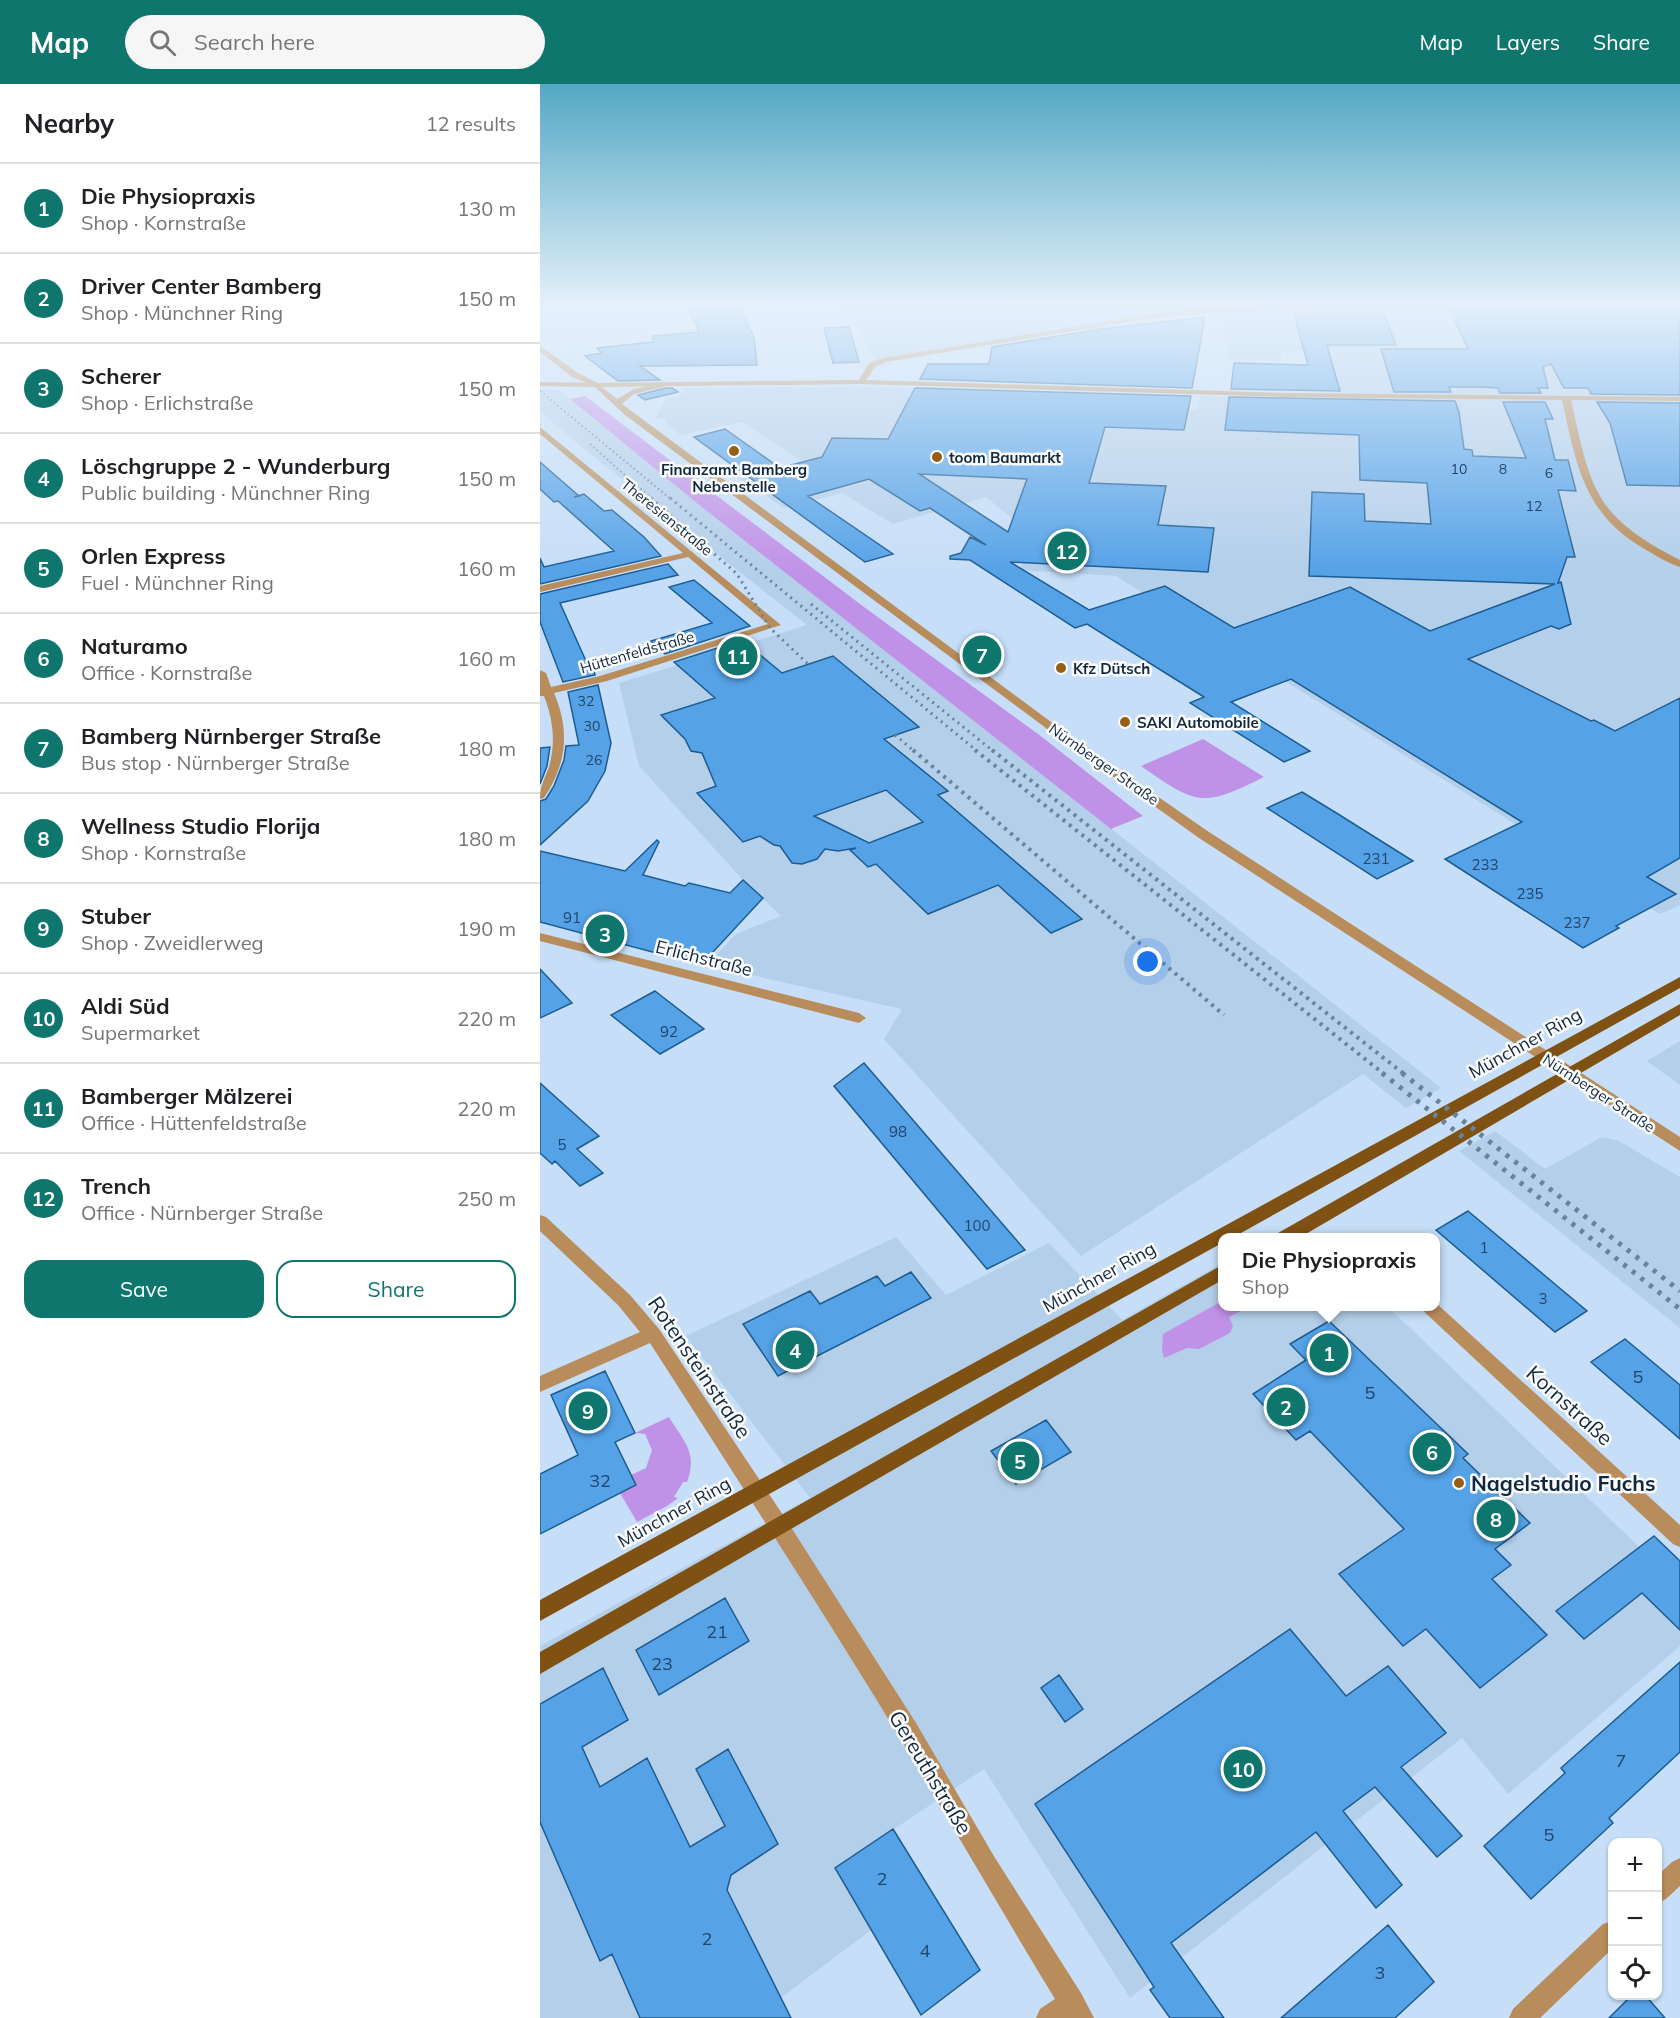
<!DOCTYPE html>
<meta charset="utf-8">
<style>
body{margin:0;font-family:Mulish,sans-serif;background:#f6f6f6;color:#202124}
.controls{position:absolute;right:18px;bottom:18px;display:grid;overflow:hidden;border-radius:12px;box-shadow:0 2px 4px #0004}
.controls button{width:54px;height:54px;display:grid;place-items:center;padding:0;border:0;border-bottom:2px solid #e0e0e0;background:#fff;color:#202124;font:30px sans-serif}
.you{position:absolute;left:608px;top:878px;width:21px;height:21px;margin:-15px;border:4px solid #fff;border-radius:50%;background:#1a73e8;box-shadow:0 0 0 9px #1a73e833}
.badge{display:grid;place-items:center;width:39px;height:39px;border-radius:50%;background:#0f766e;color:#fff;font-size:20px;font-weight:700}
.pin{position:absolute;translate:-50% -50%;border:3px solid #fff;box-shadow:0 2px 6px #0006}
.popup{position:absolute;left:678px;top:1149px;width:222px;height:78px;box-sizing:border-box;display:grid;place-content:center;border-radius:12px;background:#fff;filter:drop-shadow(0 2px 4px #0005);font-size:20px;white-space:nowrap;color:#757577}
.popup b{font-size:22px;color:#202124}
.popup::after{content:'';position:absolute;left:50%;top:100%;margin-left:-12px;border:12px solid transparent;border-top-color:#fff}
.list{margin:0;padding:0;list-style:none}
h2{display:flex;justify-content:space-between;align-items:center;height:78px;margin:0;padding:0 24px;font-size:26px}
h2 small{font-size:20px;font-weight:400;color:#757577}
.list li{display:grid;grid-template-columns:39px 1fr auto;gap:18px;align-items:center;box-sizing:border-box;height:90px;padding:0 24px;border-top:2px solid #e0e0e0}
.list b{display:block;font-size:22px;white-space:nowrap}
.list p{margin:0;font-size:20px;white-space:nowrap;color:#757577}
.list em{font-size:20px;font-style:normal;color:#757577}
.actions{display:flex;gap:12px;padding:18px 24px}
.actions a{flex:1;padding:14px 0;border:2px solid #0f766e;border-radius:18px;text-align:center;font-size:21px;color:#0f766e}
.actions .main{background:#0f766e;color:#fff}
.icon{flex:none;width:33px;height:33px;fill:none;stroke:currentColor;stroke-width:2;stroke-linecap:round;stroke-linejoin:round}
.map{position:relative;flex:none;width:1140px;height:1934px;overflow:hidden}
header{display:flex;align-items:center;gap:36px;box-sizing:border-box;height:84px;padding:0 30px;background:#0f766e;color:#fff}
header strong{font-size:28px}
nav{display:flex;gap:33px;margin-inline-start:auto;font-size:21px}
.search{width:420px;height:54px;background:#f6f6f6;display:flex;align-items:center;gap:15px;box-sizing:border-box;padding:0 21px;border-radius:33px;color:#757577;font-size:22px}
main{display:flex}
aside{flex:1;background:#fff}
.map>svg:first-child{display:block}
.built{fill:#b4cfea}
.green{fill:#c092e7}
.building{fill:#55a2e7;stroke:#1d5c91;stroke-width:1.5;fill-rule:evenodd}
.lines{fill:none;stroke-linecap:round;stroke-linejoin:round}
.minor{fill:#b88c5b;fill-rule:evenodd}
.tertiary{fill:#b88c5b;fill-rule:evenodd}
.primary{fill:#7f5112;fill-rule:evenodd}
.rail-far3{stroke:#6a839b;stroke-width:2;stroke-dasharray:1.5 3;stroke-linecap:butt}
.rail-far2{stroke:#6a839b;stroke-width:3;stroke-dasharray:2 4.5;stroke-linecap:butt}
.rail-far1{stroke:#6a839b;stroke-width:4;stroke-dasharray:3 5;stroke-linecap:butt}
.rail{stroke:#6a839b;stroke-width:5;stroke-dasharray:4 7;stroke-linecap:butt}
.poi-dot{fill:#955f16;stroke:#fcfcfc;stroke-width:2}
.labels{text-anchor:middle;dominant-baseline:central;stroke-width:5;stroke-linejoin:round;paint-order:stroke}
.far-number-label{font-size:14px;fill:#204669}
.far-poi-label{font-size:15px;font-weight:bold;fill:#0f283f;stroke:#fcfcfc;text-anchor:start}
.far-street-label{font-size:15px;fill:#0f283f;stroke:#fcfcfc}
.number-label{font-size:15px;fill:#204669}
.street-label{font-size:18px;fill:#0f283f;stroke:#fcfcfc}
.near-number-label{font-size:18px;fill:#204669}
.near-street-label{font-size:21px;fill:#0f283f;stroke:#fcfcfc}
.near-poi-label{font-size:21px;font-weight:bold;fill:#0f283f;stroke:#fcfcfc;text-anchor:start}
</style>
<header>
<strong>Map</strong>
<div class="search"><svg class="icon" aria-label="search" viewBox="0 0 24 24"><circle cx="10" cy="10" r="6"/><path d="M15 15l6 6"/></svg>Search here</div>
<nav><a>Map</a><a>Layers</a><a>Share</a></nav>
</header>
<main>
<aside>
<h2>Nearby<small>12 results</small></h2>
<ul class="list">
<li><span class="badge">1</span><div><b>Die Physiopraxis</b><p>Shop · Kornstraße</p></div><em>130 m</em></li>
<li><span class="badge">2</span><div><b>Driver Center Bamberg</b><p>Shop · Münchner Ring</p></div><em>150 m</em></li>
<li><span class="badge">3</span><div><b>Scherer</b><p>Shop · Erlichstraße</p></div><em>150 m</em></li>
<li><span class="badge">4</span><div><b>Löschgruppe 2 - Wunderburg</b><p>Public building · Münchner Ring</p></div><em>150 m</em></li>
<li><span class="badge">5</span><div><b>Orlen Express</b><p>Fuel · Münchner Ring</p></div><em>160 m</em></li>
<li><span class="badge">6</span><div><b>Naturamo</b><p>Office · Kornstraße</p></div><em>160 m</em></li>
<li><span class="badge">7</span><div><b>Bamberg Nürnberger Straße</b><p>Bus stop · Nürnberger Straße</p></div><em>180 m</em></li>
<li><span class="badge">8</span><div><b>Wellness Studio Florija</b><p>Shop · Kornstraße</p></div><em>180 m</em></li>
<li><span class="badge">9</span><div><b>Stuber</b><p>Shop · Zweidlerweg</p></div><em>190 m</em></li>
<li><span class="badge">10</span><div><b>Aldi Süd</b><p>Supermarket</p></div><em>220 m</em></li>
<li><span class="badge">11</span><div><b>Bamberger Mälzerei</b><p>Office · Hüttenfeldstraße</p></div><em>220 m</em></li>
<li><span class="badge">12</span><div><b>Trench</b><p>Office · Nürnberger Straße</p></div><em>250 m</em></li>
</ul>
<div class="actions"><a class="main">Save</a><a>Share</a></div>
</aside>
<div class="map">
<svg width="1140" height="1934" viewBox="0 0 1140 1934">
<rect width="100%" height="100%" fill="#c6def7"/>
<!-- built -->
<path class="built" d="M300,219H1140V821L1120,830L576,492L480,486L491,450L446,413L353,440L302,409L244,424L199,394L262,377L202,338L141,351L125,340L127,335H116L126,314H139L144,304L334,303L595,310L592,323L657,326L660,312L802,315L792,267H741V277L690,276L678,227L559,242L336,279L313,231H308Z
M0,306H19L158,420L901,1004L866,1024L823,990L541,1172L344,955L362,925L167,881L196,850L241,832L203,796L99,682L79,599L267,541L39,361L0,327Z
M1140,957V1001L1107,977Z
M955,1047L1005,1085L1062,1053L1079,1057L1140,1093V1244L919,1067Z
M356,1153L406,1211L509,1159L582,1236L682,1179V1222L848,1223L1140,1502V1562L968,1710L922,1654L590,1914L444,1685L296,1784L331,1846L214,1934H0V1562L270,1414L146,1252Z"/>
<!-- green -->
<path class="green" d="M45,312L324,523L498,650L603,732L571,745L158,420L30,315Z
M663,655L724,693C662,724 657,721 601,682Z
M682,1217V1222L708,1223L689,1233L693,1242L690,1249L659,1265L647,1264L624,1274L622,1266L623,1250Z
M129,1333C144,1358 158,1368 147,1398H143L134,1413L138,1414L127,1422L97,1438L80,1409L95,1401L91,1391L106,1384L112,1366L105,1350L95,1349Z"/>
<!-- building -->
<path class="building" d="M147,219H196L214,253L217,281L100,282L120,296L78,297L45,272L62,269L57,264L113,258V252L159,248Z
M907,219L1140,220V311L1051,310L1048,304H1024L1011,280L1003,283L1008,304H998L1001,309H960L958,304L942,303H909L911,308H854L841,265H928Z
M754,230H844L856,261H787L800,307L691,305L694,279L768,281Z
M665,233L652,304L380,295L388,280H449L452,263L561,245Z
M309,243L319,278L293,279L284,244Z
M126,304H132L138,308L105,316L98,311Z
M375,304L651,312L644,346L565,343L549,399L626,402L618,441L674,444L668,488L470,478L549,526L625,502L694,544L810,503L890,547L1015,500L769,492L772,408L824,410L825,437L891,440L887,399L820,396L819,351L685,346L689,313L915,317L919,328L924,365L932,366L933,372L986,374L963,318H1005L1013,335H1005L1015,376H1028L1036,407L1018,406L1035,473H1027L1018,499L1021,498L1031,540L1019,545L1011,542L928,575L1051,637L1054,636L1075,647L1140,614V774L1107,793L1136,810L1076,842L1079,844L1043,864L905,775L982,738L751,595L691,618L770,667L744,678L650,619L664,613L547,540L535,544L430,476L410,475V472L421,469L430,453L446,461L390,424L380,427L329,395L268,412L353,470L325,478L154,353L185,345L240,384L282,373L292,354L348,355ZM379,390L487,395L468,448Z
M1057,318L1140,319V402L1087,401L1070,339Z
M0,378L39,412L34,413L44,410L64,427L72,426L104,453L121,472L0,500V474L4,483L74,467L18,417L14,418L0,405Z
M128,480L138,491L20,519L46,577L51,576L55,591L23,598L0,538V510Z
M154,496L210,542L125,570L111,557L172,539L129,503Z
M202,556L242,589L293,572L379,643L344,655L408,707L398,711L542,835L511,849L458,801L388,830L336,780L328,783L310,766L316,764L298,767L285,765L277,775L262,780L252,779L240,762L234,761L220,752L203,758L157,709L176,702L162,669L151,667L145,655L121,631L175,614L134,578ZM346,706L383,738L329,759L274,732Z
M58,601L71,659L65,687L48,717L0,761V717L6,715L14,702L24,676L26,662L39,661L28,608Z
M10,663L7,682L0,700V664Z
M762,708L798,730L873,777L837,795L727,724Z
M117,756L119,758L103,791L145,802L149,799L190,809L203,796L223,814L161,881L0,838V767L85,787Z
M0,885L32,919L0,934Z
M115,907L164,945L120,970L71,931Z
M324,979L403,1071L485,1166L447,1185L294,1002Z
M0,999L59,1052L37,1065L63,1089L40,1102L15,1077L12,1080L0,1069Z
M928,1127L1016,1201L1047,1227L1015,1248L896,1146Z
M371,1188L391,1214L238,1292L203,1240L270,1207L280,1220L337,1192L345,1202Z
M789,1237L928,1370L923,1374L990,1439L955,1465L971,1481L952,1495L1007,1551L940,1604L886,1545L863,1562L799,1490L864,1445L770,1347L756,1356L713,1310L766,1276L750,1260Z
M1085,1255L1140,1301V1355L1051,1278Z
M65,1287L95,1349L75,1358L96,1401L0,1450V1390L38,1371L11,1311Z
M506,1336L531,1368L476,1400L451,1367Z
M1114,1452L1140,1477V1546L1102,1509L1044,1555L1016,1527Z
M185,1514L209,1557L119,1611L96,1566Z
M750,1545L806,1612L848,1582L906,1649L861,1683L922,1752L897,1773L835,1703L803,1727L862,1801L836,1824L776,1748L631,1859L684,1934H630L610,1906L614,1903L495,1720Z
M1140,1578V1668L1069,1734L1073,1739L991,1815L944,1762L1025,1689L1021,1684Z
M63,1584L88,1636L42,1663L60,1703L107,1674L150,1763L185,1742L156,1685L188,1665L238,1760L191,1791L187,1806L251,1934H100L72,1870L60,1877L0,1738V1620Z
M519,1591L543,1625L525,1638L501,1604Z
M353,1745L440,1886L381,1931L295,1784Z
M848,1841L894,1898L855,1934H741Z
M1092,1911H1105L1125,1934H1069Z"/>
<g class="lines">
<!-- minor -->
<path class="minor" d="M776,219H806L802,221L618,233L346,278L335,283L326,296L748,309L1140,313V317L1031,316C1051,406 1054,432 1140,476V483C1127,479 1115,471 1103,464C1043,429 1036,379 1022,316L748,313L321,300L57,303L32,293L0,268V262L38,289L58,299L319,296L329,279L344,274L618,229Z
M0,343L241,541L67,597L14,609C30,646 27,680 4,714L0,715C0,702 5,694 9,683C16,658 13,635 4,612H0V586L6,589L11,603L60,592L228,540L148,473L0,508V502L143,469L0,350Z
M0,849L319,929L326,934L319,939L0,857Z
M0,1131L6,1133L90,1211L119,1245L247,1437L376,1639L455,1774L541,1909L554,1934H496L500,1925L515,1915C462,1828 412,1741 360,1654C279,1521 194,1390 110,1259L0,1308V1292L100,1248L78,1221L0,1147Z
M896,1219L1140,1441V1463L1133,1460L878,1222H896Z
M1140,1774V1802L1126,1815L1118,1819V1791L1132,1778Z
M1072,1837V1865L1000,1934H969L973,1925L1063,1840Z"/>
<!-- tertiary -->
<path class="tertiary" d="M0,298L57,299L77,315L94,305L124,299V303L94,310L82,320L530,652L669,748L1140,1053V1067L659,754L522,656L85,331L55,303L0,302Z"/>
<!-- primary -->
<path class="primary" d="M1140,893V904L692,1154H682V1159L0,1537V1516Z
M1140,920V931L759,1154H736L738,1149Z
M682,1181V1196L0,1590V1568Z"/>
<!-- rail-far3 -->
<path class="rail-far3" d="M0,307L132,416
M50,360L113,416"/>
<!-- rail-far2 -->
<path class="rail-far2" d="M111,414L197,490L230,544L268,580
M130,414L437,667
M271,520L453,667
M355,651L374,667"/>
<!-- rail-far1 -->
<path class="rail-far1" d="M373,666L684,931
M435,666L844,990
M452,666L864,990"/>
<!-- rail -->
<path class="rail" d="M842,989L1140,1225
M862,989L1140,1207"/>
</g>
<!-- sky -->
<linearGradient id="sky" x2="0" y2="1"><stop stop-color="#53a8c4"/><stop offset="0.45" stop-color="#e5f0fb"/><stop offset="1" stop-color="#e5f0fb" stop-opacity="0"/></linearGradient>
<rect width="1140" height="489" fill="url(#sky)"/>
<!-- markers -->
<g class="poi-dot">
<circle cx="194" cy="367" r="6"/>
<circle cx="397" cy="373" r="6"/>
<circle cx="521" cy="584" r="6"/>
<circle cx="585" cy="638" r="6"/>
<circle cx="919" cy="1399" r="6"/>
</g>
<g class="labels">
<!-- far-number labels -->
<g class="far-number-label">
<text x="919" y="385">10</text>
<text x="963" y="385">8</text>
<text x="1009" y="389">6</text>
<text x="994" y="422">12</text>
<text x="46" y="617">32</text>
<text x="52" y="642">30</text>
<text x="54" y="676">26</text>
</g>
<!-- far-poi labels -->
<g class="far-poi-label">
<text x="409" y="373">toom Baumarkt</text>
<text x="194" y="385" text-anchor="middle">Finanzamt Bamberg<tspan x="194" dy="17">Nebenstelle</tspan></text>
<text x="533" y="584">Kfz Dütsch</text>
<text x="597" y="638">SAKI Automobile</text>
</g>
<!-- far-street labels -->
<g class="far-street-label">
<text transform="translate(127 433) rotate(39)">Theresienstraße</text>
<text transform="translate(97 568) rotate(-16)">Hüttenfeldstraße</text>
<text transform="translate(564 680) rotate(35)">Nürnberger Straße</text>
<text transform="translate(1059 1009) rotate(33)">Nürnberger Straße</text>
</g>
<!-- number labels -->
<g class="number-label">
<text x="836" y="774">231</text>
<text x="945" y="780">233</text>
<text x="990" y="809">235</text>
<text x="32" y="833">91</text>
<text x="1037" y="838">237</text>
<text x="129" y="947">92</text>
<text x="358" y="1047">98</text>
<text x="22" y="1060">5</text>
<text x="437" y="1141">100</text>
<text x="944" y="1163">1</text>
<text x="1003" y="1214">3</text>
</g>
<!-- street labels -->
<g class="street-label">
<text transform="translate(164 874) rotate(14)">Erlichstraße</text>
<text transform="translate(985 959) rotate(-29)">Münchner Ring</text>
<text transform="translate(559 1193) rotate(-29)">Münchner Ring</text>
<text transform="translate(134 1428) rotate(-29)">Münchner Ring</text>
</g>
<!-- near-number labels -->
<g class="near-number-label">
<text x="1098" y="1292">5</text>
<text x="830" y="1308">5</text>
<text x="60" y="1396">32</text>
<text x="177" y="1547">21</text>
<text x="122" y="1579">23</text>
<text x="1081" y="1676">7</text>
<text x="1009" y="1750">5</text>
<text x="342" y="1794">2</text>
<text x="167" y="1854">2</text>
<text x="385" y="1866">4</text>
<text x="840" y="1888">3</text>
</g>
<!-- near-street labels -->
<g class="near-street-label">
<text transform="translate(160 1283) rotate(56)">Rotensteinstraße</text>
<text transform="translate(1030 1321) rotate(42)">Kornstraße</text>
<text transform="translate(391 1688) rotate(59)">Gereuthstraße</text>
</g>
<!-- near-poi labels -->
<g class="near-poi-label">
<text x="931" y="1399">Nagelstudio Fuchs</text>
</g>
</g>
</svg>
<div class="controls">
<button>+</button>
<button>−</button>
<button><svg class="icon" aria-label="locate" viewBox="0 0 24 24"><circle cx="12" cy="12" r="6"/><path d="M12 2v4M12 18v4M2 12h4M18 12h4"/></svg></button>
</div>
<div class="you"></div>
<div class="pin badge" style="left:789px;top:1269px">1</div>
<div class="popup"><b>Die Physiopraxis</b>Shop</div>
<div class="pin badge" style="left:746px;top:1323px">2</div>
<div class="pin badge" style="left:65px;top:850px">3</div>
<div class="pin badge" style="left:255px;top:1266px">4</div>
<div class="pin badge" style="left:480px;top:1377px">5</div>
<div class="pin badge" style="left:892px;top:1368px">6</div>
<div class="pin badge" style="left:442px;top:571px">7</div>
<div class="pin badge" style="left:956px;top:1435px">8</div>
<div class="pin badge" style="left:48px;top:1327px">9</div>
<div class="pin badge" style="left:703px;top:1685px">10</div>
<div class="pin badge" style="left:198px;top:572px">11</div>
<div class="pin badge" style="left:527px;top:467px">12</div>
</div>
</main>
